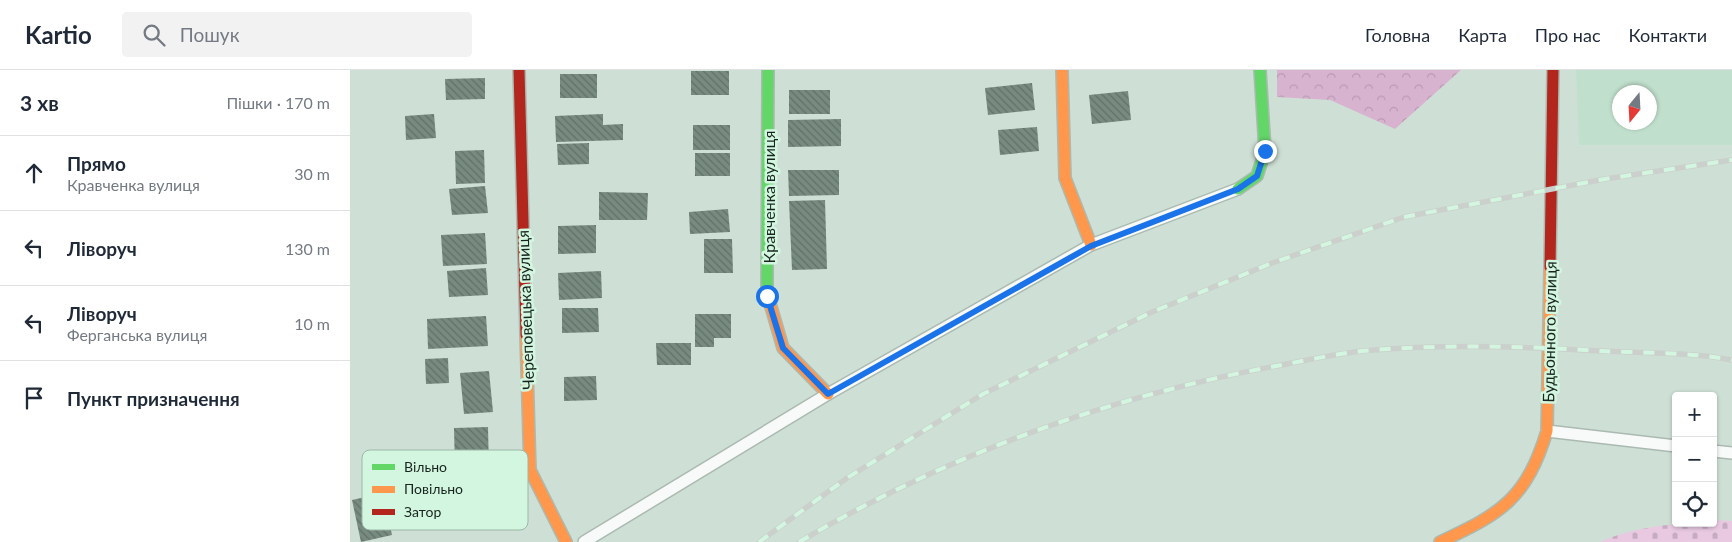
<!DOCTYPE html>
<html lang="uk">
<meta charset="utf-8">
<style>
body{margin:0;font-family:Lato,sans-serif;background:#f2f2f3;color:#1f2937}
.controls{position:absolute;right:15px;bottom:15px;display:grid;overflow:hidden;border-radius:5px;box-shadow:0 1px 4px #0004}
.controls button{width:45px;height:45px;display:grid;place-items:center;padding:0;border:0;border-bottom:1px solid #e0e1e3;background:#fff;color:#1f2937;font:25px sans-serif}
.compass{position:absolute;left:1262px;top:15px;width:45px;height:45px;border-radius:50%;background:#fff;box-shadow:0 1px 4px #0004;rotate:198deg}
.stop{position:absolute;width:15px;height:15px;margin:-11px;border:4px solid #1a73e8;border-radius:50%;background:#fff}
.stop.end{background:#1a73e8;border-color:#fff;box-shadow:0 1px 5px #0008}
.list{margin:0;padding:0;list-style:none}
h2{display:flex;justify-content:space-between;align-items:center;height:65px;margin:0;padding:0 20px;font-size:21px}
h2 small{font-size:16px;font-weight:400;color:#747a83}
.list li{display:grid;grid-template-columns:32px 1fr auto;gap:15px;align-items:center;box-sizing:border-box;height:75px;padding:0 20px;border-top:1px solid #e0e1e3}
.list b{display:block;font-size:19px;white-space:nowrap}
.list p{margin:0;font-size:16px;white-space:nowrap;color:#747a83}
.list em{font-size:16px;font-style:normal;color:#747a83}
.icon{flex:none;width:28px;height:28px;fill:none;stroke:currentColor;stroke-width:2;stroke-linecap:round;stroke-linejoin:round}
.map{position:relative;flex:none;width:1382px;height:472px;overflow:hidden}
header{display:flex;align-items:center;gap:30px;box-sizing:border-box;height:70px;padding:0 25px;background:#fff;border-bottom:1px solid #e0e1e3}
header strong{font-size:24px}
nav{display:flex;gap:28px;margin-inline-start:auto;font-size:18px}
.search{width:350px;height:45px;background:#f2f2f3;display:flex;align-items:center;gap:12px;box-sizing:border-box;padding:0 18px;border-radius:5px;color:#747a83;font-size:19px}
main{display:flex}
aside{flex:1;background:#fff}
.map>svg:first-child{display:block}
.built{fill:#c0dfcc;fill-rule:evenodd}
.forest{fill:url(#forest-crowns)}
.cemetery{fill:url(#cemetery-stones)}
.building{fill:url(#building-back-hatch)}
.lines{fill:none;stroke-linecap:round;stroke-linejoin:round}
.lane-casing{stroke:#abbab1;stroke-width:14}
.fast-casing{stroke:#abbab1;stroke-width:14}
.slow-casing{stroke:#abbab1;stroke-width:14}
.jam-casing{stroke:#abbab1;stroke-width:14}
.lane{stroke:#f8faf9;stroke-width:11}
.fast{stroke:#63d668;stroke-width:11}
.slow{stroke:#ff974d;stroke-width:11}
.jam{stroke:#b3261e;stroke-width:11}
.rail-casing{stroke:#cbd0cc;stroke-width:5.5}
.rail{stroke:#d3f6e0;stroke-width:4;stroke-dasharray:11;stroke-linecap:butt}
.route{stroke:#1a73e8;stroke-width:6}
.labels{text-anchor:middle;dominant-baseline:central;stroke-width:5;stroke-linejoin:round;paint-order:stroke}
.street-label{font-size:16px;fill:#18241d;stroke:#d3f6e0}
.key{fill:#d3f6e0;stroke:#9bb7a6;stroke-width:1}
.key-label{font-size:14px;fill:#18241d}
</style>
<header>
<strong>Kartio</strong>
<div class="search"><svg class="icon" aria-label="search" viewBox="0 0 24 24"><circle cx="10" cy="10" r="6"/><path d="M15 15l6 6"/></svg>Пошук</div>
<nav><a>Головна</a><a>Карта</a><a>Про нас</a><a>Контакти</a></nav>
</header>
<main>
<aside>
<h2>3 хв<small>Пішки · 170 m</small></h2>
<ul class="list">
<li><svg class="icon" aria-label="ahead" viewBox="0 0 24 24"><path d="M12 20V5M6 11l6-6 6 6"/></svg><div><b>Прямо</b><p>Кравченка вулиця</p></div><em>30 m</em></li>
<li><svg class="icon" aria-label="left" viewBox="0 0 24 24"><path d="M17 20v-9H6M10 6l-5 5 5 5"/></svg><div><b>Ліворуч</b></div><em>130 m</em></li>
<li><svg class="icon" aria-label="left" viewBox="0 0 24 24"><path d="M17 20v-9H6M10 6l-5 5 5 5"/></svg><div><b>Ліворуч</b><p>Ферганська вулиця</p></div><em>10 m</em></li>
<li><svg class="icon" aria-label="arrive" viewBox="0 0 24 24"><path d="M6 21V4h12l-3 4 3 4H6"/></svg><div><b>Пункт призначення</b></div></li>
</ul>
</aside>
<div class="map">
<svg width="1382" height="472" viewBox="0 0 1382 472">
<defs>
<pattern id="forest-crowns" width="20" height="18" patternUnits="userSpaceOnUse" patternTransform="scale(1.25)"><rect width="20" height="18" fill="#d8b3d0"/><path d="M2 6a3 3 0 1 1 6 0M12 15a3 3 0 1 1 6 0" fill="none" stroke="#b99ab2"/></pattern>
<pattern id="cemetery-stones" width="16" height="16" patternUnits="userSpaceOnUse" patternTransform="scale(1.25)"><rect width="16" height="16" fill="#e8c9e1"/><path d="M2 7V4a2 2 0 0 1 4 0v3zM10 15v-3a2 2 0 0 1 4 0v3z" fill="#c6acc1"/></pattern>
<pattern id="building-back-hatch" width="6" height="6" patternUnits="userSpaceOnUse" patternTransform="scale(1.25)"><rect width="6" height="6" fill="#788b80"/><path d="M-1 5l2 2M0 0l6 6M5-1l2 2" fill="none" stroke="#617168"/></pattern>
</defs>
<rect width="100%" height="100%" fill="#cee0d5"/>
<!-- built -->
<path class="built" d="M1226,0H1382V75H1229ZM1270,22H1300V52H1270Z"/>
<!-- forest -->
<path class="forest" d="M927,0H1111L1045,59L980,30L927,27Z"/>
<!-- cemetery -->
<path class="cemetery" d="M1363,450L1382,451V472H1250C1286,456 1325,453 1363,453Z"/>
<!-- building -->
<path class="building" d="M341,1H379V25H341Z
M210,4H247V28H210Z
M135,8V29L96,30L95,9Z
M682,13L685,40L638,45L635,18Z
M439,20H480V44H439Z
M778,21L781,50L742,54L739,25Z
M84,44L86,68L56,70L55,46Z
M253,44V55L273,54V70L206,72L205,46Z
M491,49V76L438,77V50Z
M343,55H380V80H343Z
M687,57L689,81L650,85L648,60Z
M239,73V94L208,95L207,74Z
M134,80L135,113L106,114L105,81Z
M345,83H380V106H345Z
M438,100H489V125L439,126Z
M135,116L138,143L102,145L99,119Z
M249,122L298,123L297,150H249Z
M475,130L477,199L442,200L439,131Z
M378,139L380,162L340,164L339,142Z
M246,155V183L208,184V156Z
M135,163L137,194L93,196L91,165Z
M354,169H382L383,203H354Z
M136,198L138,225L99,227L97,201Z
M251,201L252,228L209,230L208,203Z
M212,238H248L249,262L212,263Z
M345,244H381V268H364V277H345Z
M136,246L138,276L78,279L77,249Z
M306,273H341V295H307Z
M98,288L99,313L76,314L75,289Z
M139,301L143,342L114,344L110,303Z
M246,306L247,330L214,331V307Z
M138,357L139,399L105,400L104,358Z
M33,423L42,465L11,472L2,430Z"/>
<g class="lines">
<defs>
<path id="lane" d="M1197,361L1326,376
M1363,381L1382,383
M234,472L478,324L741,175L888,119"/>
<path id="fast" d="M888,119L907,106L915,81L910,0
M417,223L418,0"/>
<path id="slow" d="M712,0L715,108L741,175
M417,223L433,278L478,324
M176,265L180,400L216,472
M1090,472C1152,443 1176,429 1197,361L1200,197"/>
<path id="jam" d="M169,0L176,265
M1200,197L1203,0"/>
</defs>
<!-- lane casing -->
<use href="#lane" class="lane-casing"/>
<!-- fast casing -->
<use href="#fast" class="fast-casing"/>
<!-- slow casing -->
<use href="#slow" class="slow-casing"/>
<!-- jam casing -->
<use href="#jam" class="jam-casing"/>
<!-- lane -->
<use href="#lane" class="lane"/>
<!-- fast -->
<use href="#fast" class="fast"/>
<!-- slow -->
<use href="#slow" class="slow"/>
<!-- jam -->
<use href="#jam" class="jam"/>
<defs>
<path id="rail" d="M409,472L497,408L633,324L802,242L922,193L1054,147L1255,109L1382,90
M449,472C597,385 757,327 926,296C954,291 984,284 1012,281C1091,274 1172,276 1251,281C1292,283 1342,282 1382,290"/>
</defs>
<!-- rail casing -->
<use href="#rail" class="rail-casing"/>
<!-- rail -->
<use href="#rail" class="rail"/>
</g>
<g class="lines">
<!-- route -->
<path class="route" d="M417,226L433,278L478,324L741,176L888,119L907,106L915,81"/>
</g>
<g class="labels">
<!-- street labels -->
<g class="street-label">
<text transform="translate(418 127) rotate(-90)">Кравченка вулиця</text>
<text transform="translate(175 240) rotate(-92)">Череповецька вулиця</text>
<text transform="translate(1199 262) rotate(-89)">Будьонного вулиця</text>
</g>
</g>
<!-- legend -->
<rect x="12" y="380" width="166" height="80" rx="8" class="key"/>
<rect x="22" y="394" width="23" height="6" fill="#63d668"/>
<rect x="22" y="416" width="23" height="7" fill="#ff974d"/>
<rect x="22" y="439" width="23" height="6" fill="#b3261e"/>
<g class="key-label">
<text x="54" y="402">Вільно</text>
<text x="54" y="424">Повільно</text>
<text x="54" y="447">Затор</text>
</g>
</svg>
<div class="controls">
<button>+</button>
<button>−</button>
<button><svg class="icon" aria-label="locate" viewBox="0 0 24 24"><circle cx="12" cy="12" r="6"/><path d="M12 2v4M12 18v4M2 12h4M18 12h4"/></svg></button>
</div>
<svg class="compass" viewBox="-18 -18 36 36"><path d="M0-13l5 13h-10z" fill="#e53935"/><path d="M0 13l5-13h-10z" fill="#747a83"/></svg>
<div class="stop" style="left:417px;top:226px"></div>
<div class="stop end" style="left:915px;top:81px"></div>
</div>
</main>
